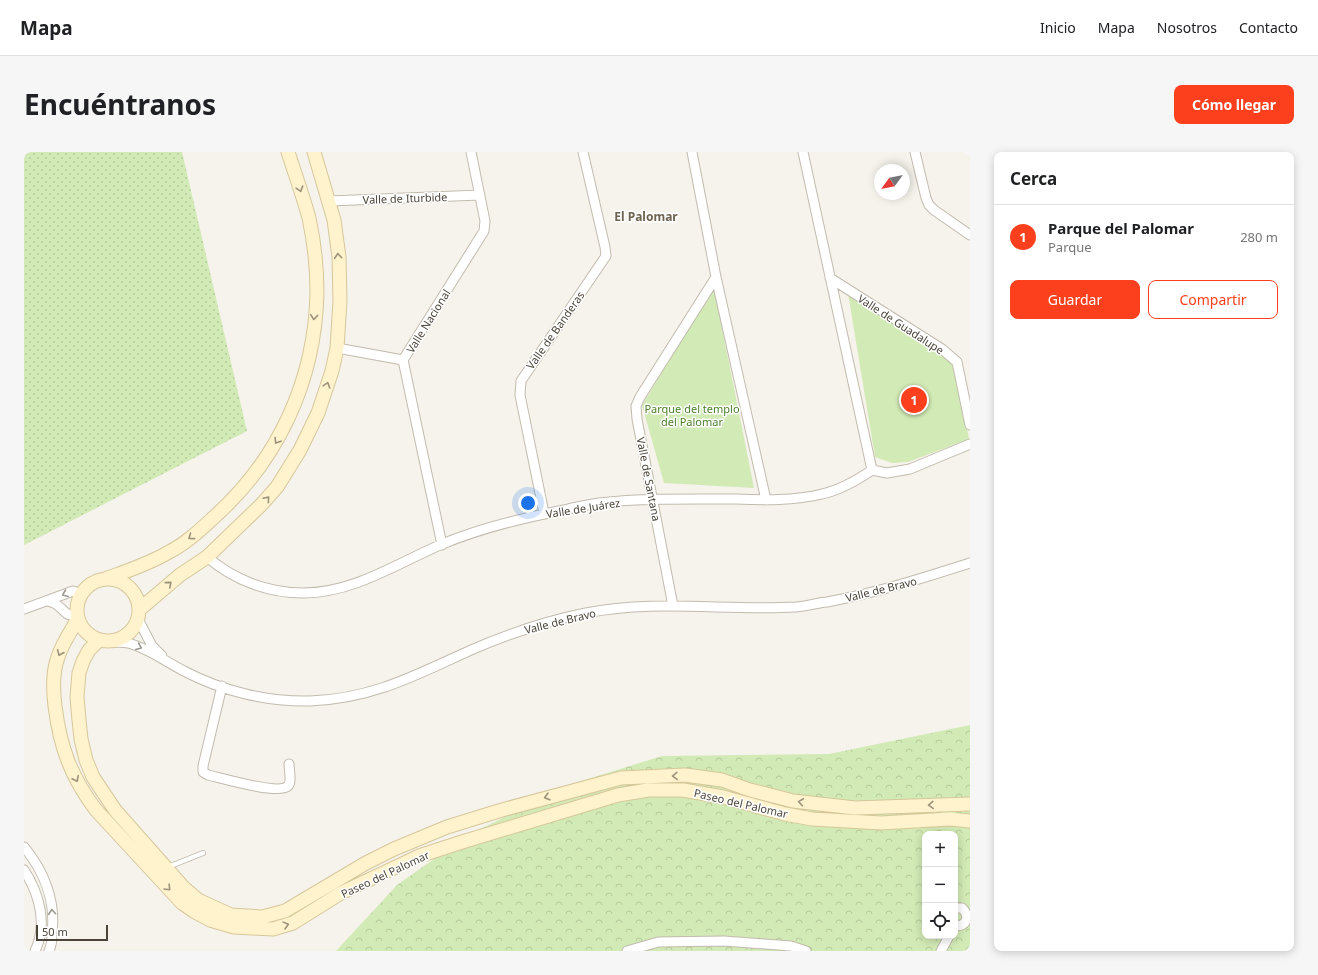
<!DOCTYPE html>
<html lang="es">
<meta charset="utf-8">
<style>
body{margin:0;font-family:"Noto Sans",sans-serif;background:#f6f6f6;color:#202124}
.controls{position:absolute;right:12px;bottom:12px;display:grid;overflow:hidden;border-radius:8px;box-shadow:0 2px 10px #0003}
.controls button{width:36px;height:36px;display:grid;place-items:center;padding:0;border:0;border-bottom:1px solid #e0e0e0;background:#fff;color:#202124;font:20px sans-serif}
.compass{position:absolute;left:850px;top:12px;width:36px;height:36px;border-radius:50%;background:#fff;box-shadow:0 2px 10px #0003;rotate:237deg}
.scale{position:absolute;left:12px;bottom:10px;width:72px;box-sizing:border-box;padding-left:4px;border:2px solid #4b4439;border-top:0;font-size:11px;line-height:14px;white-space:nowrap;color:#4b4439;-webkit-text-stroke:3px #fff;paint-order:stroke}
.you{position:absolute;left:504px;top:351px;width:14px;height:14px;margin:-10px;border:3px solid #fff;border-radius:50%;background:#1a73e8;box-shadow:0 0 0 6px #1a73e833}
.badge{display:grid;place-items:center;width:26px;height:26px;border-radius:50%;background:#fc3f1d;color:#fff;font-size:13px;font-weight:700}
.pin{position:absolute;translate:-50% -50%;border:2px solid #fff;box-shadow:0 1px 4px #0006}
.list{margin:0;padding:0;list-style:none}
h2{display:flex;justify-content:space-between;align-items:center;height:52px;margin:0;padding:0 16px;font-size:17px}
h2 small{font-size:13px;font-weight:400;color:#757577}
.list li{display:grid;grid-template-columns:26px 1fr auto;gap:12px;align-items:center;box-sizing:border-box;height:64px;padding:0 16px;border-top:1px solid #e0e0e0}
.list b{display:block;font-size:15px;white-space:nowrap}
.list p{margin:0;font-size:13px;white-space:nowrap;color:#757577}
.list em{font-size:13px;font-style:normal;color:#757577}
.actions{display:flex;gap:8px;padding:12px 16px}
.actions a{flex:1;padding:9px 0;border:1px solid #fc3f1d;border-radius:8px;text-align:center;font-size:14px;color:#fc3f1d}
.actions .main{background:#fc3f1d;color:#fff}
.icon{flex:none;width:22px;height:22px;fill:none;stroke:currentColor;stroke-width:2;stroke-linecap:round;stroke-linejoin:round}
.map{position:relative;flex:none;width:946px;height:799px;overflow:hidden;border-radius:8px}
header{display:flex;align-items:center;gap:24px;box-sizing:border-box;height:56px;padding:0 20px;background:#fff;border-bottom:1px solid #e0e0e0}
header strong{font-size:19px}
nav{display:flex;gap:22px;margin-inline-start:auto;font-size:14px}
.intro{display:flex;align-items:center;justify-content:space-between;box-sizing:border-box;height:96px;padding:0 24px}
h1{margin:0;font-size:28px}
.button{padding:10px 18px;border-radius:8px;background:#fc3f1d;color:#fff;font-size:14px;font-weight:700}
main{display:flex;gap:24px;padding:0 24px}
aside{flex:1;background:#fff;border-radius:8px;box-shadow:0 2px 10px #0003}
.map>svg:first-child{display:block}
.grass{fill:url(#grass-dots)}
.forest{fill:url(#forest-crowns);fill-rule:evenodd}
.park{fill:#d2eab5}
.lines{fill:none;stroke-linecap:round;stroke-linejoin:round}
.lane-casing{stroke:#c2bbae;stroke-width:6}
.street-casing{stroke:#c2bbae;stroke-width:11}
.secondary-casing{stroke:#d6c79b;stroke-width:15}
.lane{stroke:#fff;stroke-width:4.5}
.street{stroke:#fff;stroke-width:9}
.secondary{stroke:#fff3cd;stroke-width:13}
.oneway{stroke:#9c937c}
.oneway2{stroke:#9c9892}
.labels{text-anchor:middle;dominant-baseline:central;stroke-width:3;stroke-linejoin:round;paint-order:stroke}
.street-label{font-size:11px;fill:#4b4439;stroke:#fff}
.park-label{font-size:11px;fill:#4a7f2a;stroke:#fff}
.neighbourhood-label{font-size:12px;font-weight:bold;fill:#6e6250;stroke:#fff}
</style>
<header>
<strong>Mapa</strong>
<nav><a>Inicio</a><a>Mapa</a><a>Nosotros</a><a>Contacto</a></nav>
</header>
<div class="intro"><h1>Encuéntranos</h1><a class="button">Cómo llegar</a></div>
<main>
<div class="map">
<svg width="946" height="799" viewBox="0 0 946 799">
<defs>
<pattern id="grass-dots" width="8" height="8" patternUnits="userSpaceOnUse"><rect width="8" height="8" fill="#d2eab5"/><path d="M2 2h.1M6 6h.1" fill="none" stroke="#b6ca9c" stroke-width="1.8" stroke-linecap="round"/></pattern>
<pattern id="forest-crowns" width="20" height="18" patternUnits="userSpaceOnUse"><rect width="20" height="18" fill="#d2eab5"/><path d="M2 6a3 3 0 1 1 6 0M12 15a3 3 0 1 1 6 0" fill="none" stroke="#b6ca9c"/></pattern>
</defs>
<rect width="100%" height="100%" fill="#f6f3ec"/>
<!-- grass -->
<path class="grass" d="M0,0H158L223,279L0,393Z"/>
<!-- forest -->
<path class="forest" d="M946,573V799H312L373,733L444,683L551,631L638,604L805,602ZM901,682H931V784H901Z"/>
<!-- park -->
<path class="park" d="M690,136L730,336L640,331L618,253Z
M824,141L930,209L945,287L884,310L868,311L851,305Z"/>
<g class="lines">
<defs>
<path id="lane" d="M144,715L179,701"/>
<path id="street" d="M779,0L848,318
M891,0L902,46L905,53L910,58L946,83
M305,49L456,43
M692,125L742,348
M806,126L918,197L933,210L946,273
M313,196L379,208
M520,361L496,243L497,229L582,104L581,95L559,0
M418,393L379,208L460,79L461,69L447,0
M183,405C210,428 244,441 279,441C329,441 372,412 416,393C456,376 498,366 540,358C552,355 563,353 575,351C620,346 665,347 711,347C739,348 770,349 798,342C816,338 832,329 848,318L863,321L886,317L946,292
M24,449C27,450 31,451 33,453C42,459 41,465 54,463
M649,454L613,267L612,254L616,245L692,125L668,0
M0,457L49,439L58,442
M114,467L128,494L138,504
M86,490C92,490 98,490 104,491C124,496 142,510 160,519C198,539 243,550 286,549C348,547 392,523 447,498C484,482 522,469 562,461C631,447 702,459 772,455C783,454 793,451 803,450C852,441 899,426 946,411
M198,534L179,614V620L184,623C197,626 255,643 264,634C268,630 265,618 265,612
M0,695C20,719 32,749 28,781C28,787 28,793 25,799
M0,718C15,741 24,772 11,799
M931,756H938C946,764 944,774 931,774
M603,799L634,790L700,789L767,794L782,799
M917,799L925,784"/>
<path id="secondary" d="M53 458a31 31 0 1 1 62 0a31 31 0 1 1-62 0Z
M81,427C103,419 125,412 145,400C161,392 175,379 188,367C254,309 291,229 293,141C293,118 290,89 285,66C279,44 271,22 264,0
M116,457L156,423L183,405L237,353L253,335L276,298L294,261L308,219L313,196L316,149L315,105L310,68L290,0
M54,467C47,479 38,492 34,505C28,521 29,538 31,554C36,595 47,625 72,658L158,751L171,760L186,768L210,775L249,777L269,771L317,741L395,704L438,690L594,643L624,638H659L699,645L761,662L788,667L857,671L926,667L946,669
M75,488L65,498L59,509L55,521L53,545L55,568L57,587L62,608L69,625L91,658L160,736L174,748L207,763L238,765L261,759L342,711L370,697L423,675L478,658L597,626L661,623L698,628L726,638L769,649L831,656L946,652"/>
</defs>
<!-- lane casing -->
<use href="#lane" class="lane-casing"/>
<!-- street casing -->
<use href="#street" class="street-casing"/>
<!-- secondary casing -->
<use href="#secondary" class="secondary-casing"/>
<!-- lane -->
<use href="#lane" class="lane"/>
<!-- street -->
<use href="#street" class="street"/>
<!-- secondary -->
<use href="#secondary" class="secondary"/>
</g>
<!-- one-way arrows -->
<defs><path id="oneway-chevron" d="M-2-3.5L2.5 0L-2 3.5" fill="none" stroke-width="1.6" stroke-linecap="round" stroke-linejoin="round"/></defs>
<g class="oneway">
<use href="#oneway-chevron" transform="translate(276 37) rotate(73)"/>
<use href="#oneway-chevron" transform="translate(314 104) rotate(-95)"/>
<use href="#oneway-chevron" transform="translate(290 165) rotate(96)"/>
<use href="#oneway-chevron" transform="translate(303 233) rotate(-72)"/>
<use href="#oneway-chevron" transform="translate(253 289) rotate(122)"/>
<use href="#oneway-chevron" transform="translate(243 347) rotate(-49)"/>
<use href="#oneway-chevron" transform="translate(167 385) rotate(144)"/>
<use href="#oneway-chevron" transform="translate(145 432) rotate(-40)"/>
<use href="#oneway-chevron" transform="translate(36 501) rotate(113)"/>
<use href="#oneway-chevron" transform="translate(651 624) rotate(178)"/>
<use href="#oneway-chevron" transform="translate(52 627) rotate(63)"/>
<use href="#oneway-chevron" transform="translate(523 645) rotate(164)"/>
<use href="#oneway-chevron" transform="translate(777 650) rotate(-172)"/>
<use href="#oneway-chevron" transform="translate(907 653) rotate(178)"/>
<use href="#oneway-chevron" transform="translate(144 736) rotate(46)"/>
<use href="#oneway-chevron" transform="translate(262 773) rotate(-15)"/>
</g>
<g class="oneway2">
<use href="#oneway-chevron" transform="translate(41 442) rotate(158)"/>
<use href="#oneway-chevron" transform="translate(115 495) rotate(22)"/>
<use href="#oneway-chevron" transform="translate(28 760) rotate(-95)"/>
</g>
<g class="labels">
<!-- street labels -->
<g class="street-label">
<text transform="translate(381 46) rotate(-2)">Valle de Iturbide</text>
<text transform="translate(404 169) rotate(-58)">Valle Nacional</text>
<text transform="translate(877 172) rotate(33)">Valle de Guadalupe</text>
<text transform="translate(531 178) rotate(-55)">Valle de Banderas</text>
<text transform="translate(625 327) rotate(79)">Valle de Santana</text>
<text transform="translate(559 356) rotate(-9)">Valle de Juárez</text>
<text transform="translate(857 437) rotate(-14)">Valle de Bravo</text>
<text transform="translate(536 469) rotate(-14)">Valle de Bravo</text>
<text transform="translate(717 651) rotate(13)">Paseo del Palomar</text>
<text transform="translate(361 722) rotate(-25)">Paseo del Palomar</text>
</g>
<!-- park labels -->
<g class="park-label">
<text x="668" y="256">Parque del templo<tspan x="668" dy="13">del Palomar</tspan></text>
</g>
<!-- neighbourhood labels -->
<g class="neighbourhood-label">
<text x="622" y="64">El Palomar</text>
</g>
</g>
</svg>
<div class="controls">
<button>+</button>
<button>−</button>
<button><svg class="icon" aria-label="locate" viewBox="0 0 24 24"><circle cx="12" cy="12" r="6"/><path d="M12 2v4M12 18v4M2 12h4M18 12h4"/></svg></button>
</div>
<svg class="compass" viewBox="-18 -18 36 36"><path d="M0-13l5 13h-10z" fill="#e53935"/><path d="M0 13l5-13h-10z" fill="#757577"/></svg>
<div class="scale">50 m</div>
<div class="you"></div>
<div class="pin badge" style="left:890px;top:248px">1</div>
</div>
<aside>
<h2>Cerca<small></small></h2>
<ul class="list">
<li><span class="badge">1</span><div><b>Parque del Palomar</b><p>Parque</p></div><em>280 m</em></li>
</ul>
<div class="actions"><a class="main">Guardar</a><a>Compartir</a></div>
</aside>
</main>
